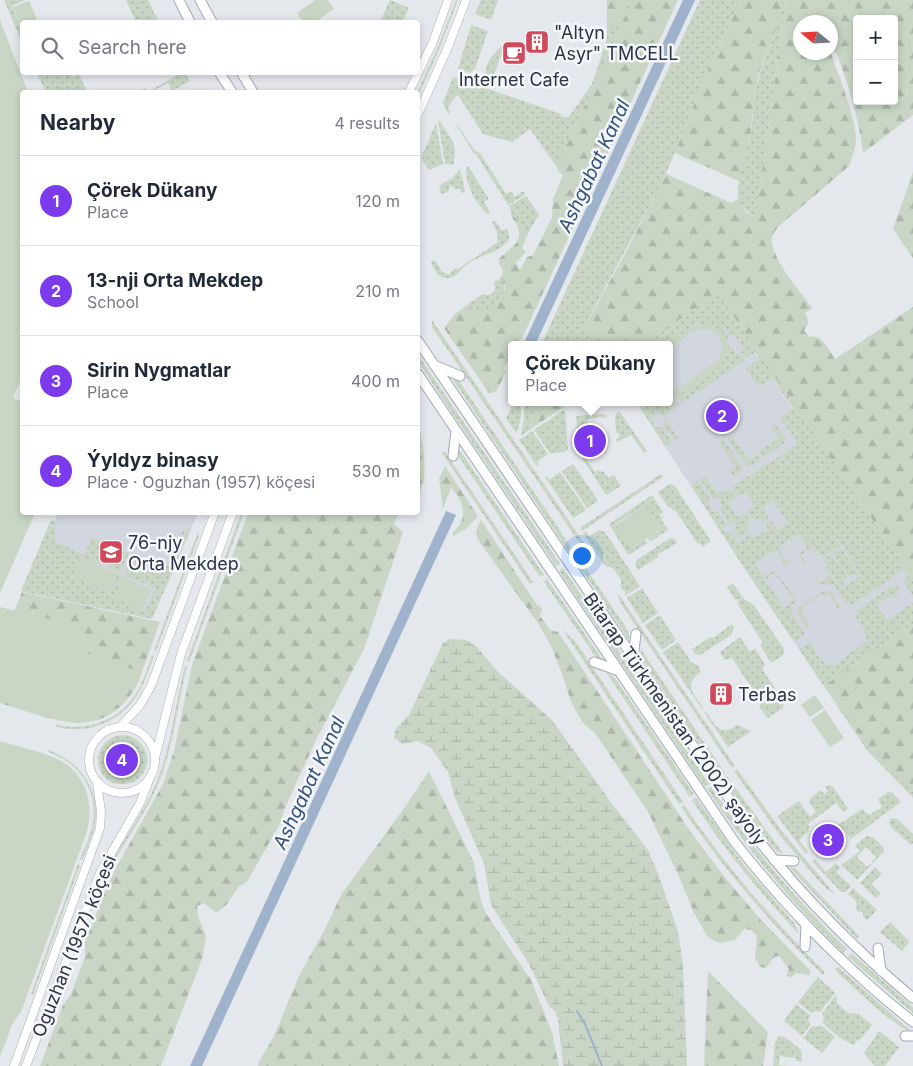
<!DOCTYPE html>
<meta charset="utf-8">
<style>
body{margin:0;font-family:Inter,sans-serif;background:#f2f2f3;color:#1f2937}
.controls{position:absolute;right:15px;top:15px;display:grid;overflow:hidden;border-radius:5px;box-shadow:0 2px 8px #0003}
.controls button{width:45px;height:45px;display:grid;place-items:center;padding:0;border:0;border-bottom:1px solid #e0e1e3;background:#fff;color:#1f2937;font:25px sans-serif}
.compass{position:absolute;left:793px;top:15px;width:45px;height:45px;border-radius:50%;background:#fff;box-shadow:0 2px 8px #0003;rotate:288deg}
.you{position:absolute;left:581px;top:555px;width:18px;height:18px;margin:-12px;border:4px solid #fff;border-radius:50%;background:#1a73e8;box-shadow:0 0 0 8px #1a73e833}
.badge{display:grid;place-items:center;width:32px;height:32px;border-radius:50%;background:#7c3aed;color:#fff;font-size:16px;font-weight:700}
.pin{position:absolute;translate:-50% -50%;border:2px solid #fff;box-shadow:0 1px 5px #0006}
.popup{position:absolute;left:508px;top:341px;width:165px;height:65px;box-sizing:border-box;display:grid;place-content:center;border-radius:5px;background:#fff;filter:drop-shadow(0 1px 4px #0005);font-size:16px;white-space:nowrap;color:#747a83}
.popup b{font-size:19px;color:#1f2937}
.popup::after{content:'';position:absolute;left:50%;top:100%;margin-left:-10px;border:10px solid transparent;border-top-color:#fff}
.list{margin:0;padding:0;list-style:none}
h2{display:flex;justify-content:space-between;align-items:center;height:65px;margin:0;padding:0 20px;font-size:21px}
h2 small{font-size:16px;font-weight:400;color:#747a83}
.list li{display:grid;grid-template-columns:32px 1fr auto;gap:15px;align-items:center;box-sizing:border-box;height:90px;padding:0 20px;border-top:1px solid #e0e1e3}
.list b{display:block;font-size:19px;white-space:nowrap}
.list p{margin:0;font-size:16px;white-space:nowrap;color:#747a83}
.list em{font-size:16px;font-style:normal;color:#747a83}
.icon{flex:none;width:28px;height:28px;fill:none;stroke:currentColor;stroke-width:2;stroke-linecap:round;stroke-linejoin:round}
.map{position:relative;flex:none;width:913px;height:1066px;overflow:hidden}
.search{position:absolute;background:#fff;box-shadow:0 2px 8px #0003;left:20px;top:20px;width:400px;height:55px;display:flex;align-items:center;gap:12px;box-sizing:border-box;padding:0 18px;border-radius:5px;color:#747a83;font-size:19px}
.panel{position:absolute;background:#fff;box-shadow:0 2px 8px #0003;left:20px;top:90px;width:400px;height:425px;border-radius:5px}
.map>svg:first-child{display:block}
.built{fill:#d2d6de}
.grass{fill:url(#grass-dots);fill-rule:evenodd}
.forest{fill:url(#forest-firs);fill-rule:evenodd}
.wetland{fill:url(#wetland-marsh)}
.park{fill:#c9d6c5}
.water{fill:#9fb4cc}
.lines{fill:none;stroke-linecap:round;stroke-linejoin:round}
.stream{stroke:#9fb4cc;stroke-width:2}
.secondary-casing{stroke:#a9aeb7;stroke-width:9}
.primary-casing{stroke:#a3abb8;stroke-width:11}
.secondary{stroke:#fff;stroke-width:8}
.primary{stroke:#fff;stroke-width:9}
.labels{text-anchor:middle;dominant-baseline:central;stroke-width:5;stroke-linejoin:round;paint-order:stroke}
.poi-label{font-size:18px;fill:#2b3445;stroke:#f4f6f9;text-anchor:start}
.street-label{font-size:18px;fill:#2b3445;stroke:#f4f6f9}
.water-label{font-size:19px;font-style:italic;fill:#34527a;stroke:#f4f6f9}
</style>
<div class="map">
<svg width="913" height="1066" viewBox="0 0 913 1066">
<defs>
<pattern id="grass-dots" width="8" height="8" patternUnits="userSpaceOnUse" patternTransform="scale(1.25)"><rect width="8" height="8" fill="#c9d6c5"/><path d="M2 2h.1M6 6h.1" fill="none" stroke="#adb8ab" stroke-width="1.8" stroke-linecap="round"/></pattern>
<pattern id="forest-firs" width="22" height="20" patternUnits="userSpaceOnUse" patternTransform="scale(1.25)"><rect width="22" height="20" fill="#c9d6c5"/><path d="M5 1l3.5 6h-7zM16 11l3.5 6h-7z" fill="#adb8ab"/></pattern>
<pattern id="wetland-marsh" width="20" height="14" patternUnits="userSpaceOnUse" patternTransform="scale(1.25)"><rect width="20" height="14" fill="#c9d6c5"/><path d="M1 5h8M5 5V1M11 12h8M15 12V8" fill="none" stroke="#adb8ab"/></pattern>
</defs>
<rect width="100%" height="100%" fill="#e4e7ec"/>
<!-- built -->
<path class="built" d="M717,298L913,585V620L821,682L739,560L636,402H669V345H649Z
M58,513H198L152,619L24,592Z"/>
<!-- grass -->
<path class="grass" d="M4,0H25L12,6L22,30V43Z
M126,0H148L159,22H136Z
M390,0L409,8L402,22H380Z
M456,0H458L439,50L418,97L417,92L437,49Z
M481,0H498L491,20L475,14Z
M629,0H632L589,97L556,166L530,129L512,142L483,134L458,95L453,99L448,108L450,113L448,114L443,103L453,77L561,114V116L568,118L592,84L607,39V29L617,26Z
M700,0H741L703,81L675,153L660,186L585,325L599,345H541Z
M783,0H786L756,215L754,216C747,212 742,207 739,200C734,185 748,149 751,133C754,119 752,104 755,91C763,60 776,31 783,0Z
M471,25L488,31L475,69L470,73L458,69Z
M502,46H504L492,81L486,77C484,64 492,54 502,46Z
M36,73H70L72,77L79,74L87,92H46Z
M176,73H185L190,81L172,91L168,83L151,92H138L145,88L148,92L177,75Z
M453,119L475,151L480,153L506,194L511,191L515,197L523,191L525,195L508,205L476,154H474Z
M438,121H440C450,138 459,144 453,165L445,164Z
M436,123L443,164L429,170L421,158Z
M468,166L489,199L484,202L490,212L487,214C475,201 467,189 466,170Z
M460,169L465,191L462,193L459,188L456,189L450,185L448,192L441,194L439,186L452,178Z
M526,196L539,214L526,237L521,226L513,216L509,206Z
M495,220L502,231L507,228C509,232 511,237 507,242C495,255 477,255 464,267C460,271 454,279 446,278C437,278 434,269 431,262L435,260L442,272L449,275L455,268L458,269L498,242L497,232L492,222Z
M501,278L504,282C506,298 495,302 486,312H479L467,305L483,294L487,295L493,293L495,288L494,282Z
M718,292L913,579V597L903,580L908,577L903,570L852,605L847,604L833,585L826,584L820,586L812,575L814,574L820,583L830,576L824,567L826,566L841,589L861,575L837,538L835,539L840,546L822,558L799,524L818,555L817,556L811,548L801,555L807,563L805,564L798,554L807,548L798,534L778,547L787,561L789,560L791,562L785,566L776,549L755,564L764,577L775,570L782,580L780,581L775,573L765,580L784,607L793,600L781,582L783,581L797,601L793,605L791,612L805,634L794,642L739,560L691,485L698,480L711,501L708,503L713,512L717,510L727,525L722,528L726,533L730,530L738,542L751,534L754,538L768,529L765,524L771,520L777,530L788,523L773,501L763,508L769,518L763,522L760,517L754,521L747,511L755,506L746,492L738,497L732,487L798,444L780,418L793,408L772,378L759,387L746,369L758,359L760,360L755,352L746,358L741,351L744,349L734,334L731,336L725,327L723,328L729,337L726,339L736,354L740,352L745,360L682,403L677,395C694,383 740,362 724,336C720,328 710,324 701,324C687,325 678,342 665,345C660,346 654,345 649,345L683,321L648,345H641Z
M432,320L586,546L583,548L432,327Z
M418,355L560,564L556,566L436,389L418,361Z
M449,374L459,381L575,553L572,556Z
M674,397L679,405L667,413L665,417L678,438L674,441L663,424L666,422L660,412L650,419L657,428L661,426L672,442L666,447L637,402H669V401Z
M514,402H520C522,413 521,423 516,433L506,418Z
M524,402H539L531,417L532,428L521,436L524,420Z
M565,409L568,450L564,452L550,453L534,430Z
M619,411L647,451L644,453L631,435L617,442L616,439L619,438V433H616L615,415Z
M602,414L606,415L607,418L599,417L598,415L597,418L588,419V427H585V430L581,431L582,449H579L576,416Z
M775,423L785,438L786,442L764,457L759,451L779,438L772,428L773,427L772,425Z
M532,431L548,454L537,462L539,465L537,466L519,440Z
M732,436L748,459L759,454L762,458L751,466H746L727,439Z
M721,440L722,442L724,440L742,467V471L734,477L731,472L736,467L718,442Z
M459,449L544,575L540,577L459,457Z
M445,452L533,582L530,584L442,453Z
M584,456L595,472L599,470L600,472L603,471L608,478L614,475L621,486L606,495L582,458Z
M573,464L597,499V502L587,508L562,471Z
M560,472L586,510L573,518L545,477L546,476L549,480Z
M661,474L663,477L582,531L580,528Z
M705,476L717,493L725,492L730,489L736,498L728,504L737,517L745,513L751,522L746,526L749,531L739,538L733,529L736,526L733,521L729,523L720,509L723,506L718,497L713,499L700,479Z
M670,484L675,486L711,541L702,547L700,543L698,544L675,510L671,512L673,510L671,507L669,508L658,492Z
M652,495L663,512L660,514L661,517L666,516L661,519L668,530L650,542L648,538L661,529L645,505L616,524L632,548L645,540L648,543L628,555L609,524Z
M241,513H244L189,662L187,661Z
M51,520L57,523L54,534L56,542L84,555L92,537L113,546L105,566L81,558L73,577L110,593L118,574L123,576L114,598L145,612L155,588L124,575L133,554L155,564L158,558L163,561V563L169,566L172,554L176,555L184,536L181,534L183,530L187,531L189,528L191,529L152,619L21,591Z
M599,530L605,532L640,586L625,596V591L621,589V580L613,568L605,566L583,533L586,531L589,536Z
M198,532L199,536L156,651L154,650Z
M670,538L675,539L677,543L657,555L658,557L638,570L635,564L637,560Z
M117,547L129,553L121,573L108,567Z
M841,548L859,575L856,576L854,573L848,576L833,553Z
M831,554L847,577L842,581L844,585L841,587L823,560Z
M579,558L629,632V640L575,560Z
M563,568L709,784L705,787L559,571Z
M547,579L602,659V660L596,657L544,582Z
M733,583L744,599L754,605L784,649L783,655L773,662L770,661L760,645L763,643L737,603L739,602L737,599L735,600L727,587Z
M893,585L899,588L898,595L893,599L888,596L877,606L887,620L913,603V625L825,685L862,741L872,753L913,792V798L866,749L799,649L810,642C816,651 823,669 836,664L867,641L866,634L855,615L857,610Z
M642,588L658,613L643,623L627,598Z
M827,590L832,593L840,606L838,609L829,594L824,597L822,594L803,607L804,609L801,612L810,626L807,628L798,614V607L822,592Z
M617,592L735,766L732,768L621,604Z
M660,615L676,640L662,650L645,625Z
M732,624L734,628L731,635L700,655L695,654L692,649L711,637L713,638Z
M562,629L575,641L683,802L679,804Z
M740,637L750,652L755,648L765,665L762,669L784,701L783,708L768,718L759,707L761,703L732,658L725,660L720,652Z
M678,642L692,663L698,665L701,672C682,685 694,693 703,708L702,709L663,652Z
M640,648L725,773L721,776L642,659Z
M152,655L154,656C149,669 145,683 137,695C121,722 85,736 55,726L56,724C85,733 119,720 135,695C143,683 147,669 152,655Z
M185,666L187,667C177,705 174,745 159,782C146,814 124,841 109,872L107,871C122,840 144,813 157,781C172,744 175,704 185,666Z
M606,672L615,678L694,794L690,797Z
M705,711C715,724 719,738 737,725L751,731L728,747L704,712Z
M125,735C144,738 155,760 141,776C137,781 131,784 124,784C91,787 88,735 125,735ZM118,745L129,746L137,755L136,766L127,774L116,773L108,764L109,753Z
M48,750C79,761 101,789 95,823C93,835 87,848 82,860L80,859C85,847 91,835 93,822C98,789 78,762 48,752Z
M737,769L784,834L834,893L826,889L781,837L734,771Z
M727,776L783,853L777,852L770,844L723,779Z
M830,785L833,787L847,807V810L843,812L836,803L808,824L810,827L808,830L809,831L799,840L808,852L806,854L777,816L799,801L810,817L816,812L809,802L810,798L821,790L824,794L828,791L825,787Z
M711,787C751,846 796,900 847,949L843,953C792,903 747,849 707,789Z
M888,792L893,793L901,802L851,839L845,831L843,832L838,825L862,809L869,815L882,807L878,799Z
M696,797L743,864L795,924L799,934C760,893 723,848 692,800Z
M684,805C726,866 773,921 825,972L823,975C770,923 723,868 681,807Z
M891,818L897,819L913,834V843L911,845L890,826L889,822Z
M867,836L873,837L884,848V851L873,863L872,862L876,857L866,847L857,857L867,867L871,863L872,864L857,880L841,865L860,851L855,845Z
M815,859L826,872L836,863L840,868L836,872L851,886L846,892H841L812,861Z
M78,864L80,865L33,995L31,994Z
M787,865L796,869L859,936L857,939Z
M875,867L882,874L871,884L881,893L876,898L860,883Z
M853,888L877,910L867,920L863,916V912H859L857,911L856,901L848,894Z
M890,922L909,941L908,944L902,951L880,932Z
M851,953L913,1007V1013L848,957Z
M838,967L912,1032C895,1028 850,984 835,970Z
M818,977L835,993L820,1012L815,1011L811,1013L798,1002Z
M836,995L837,1003L848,1013L859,1014L872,1025L859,1041L857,1040L854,1045L840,1038L823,1023L824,1018L822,1014Z
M796,1004L810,1015L808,1020L811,1024L802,1036L784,1021Z
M821,1025L835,1037L822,1053L803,1038L812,1026L817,1027Z
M879,1031L899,1047L885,1066H875L864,1053Z
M779,1036L785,1037L801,1050L802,1062L796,1061V1058L780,1056L779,1065L789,1066H773L775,1042Z"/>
<!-- forest -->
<path class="forest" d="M607,0H629L617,26L607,29Z
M632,0H678L524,334L517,345H511V356L504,368L506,372L496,392L489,393L444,328L454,315L467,305L479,312H486C495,302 513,292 501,278L503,270L499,264V259C508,249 525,243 517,225C515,219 510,218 511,211L515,218L519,222L526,237L522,248L526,252L516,263L520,270L527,257L533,255L552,218L553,199L563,175L558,171L556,166L589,97Z
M741,0H783L778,22L760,70L754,94L751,132L739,181L675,153L703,81Z
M786,0H913V115L863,153C859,119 849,87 837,54L832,50L831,54C839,76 856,118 856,140C856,148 852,158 849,166L778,227C776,230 773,233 772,237C769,257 801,292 812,308L805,313C809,320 809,324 804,330L809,337C823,334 828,349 835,359L913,307V579L718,293L641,345H599L585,326L626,252L666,174L731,203L739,199L746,212L754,216L756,215ZM857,19H894V101H857ZM800,22H830V52H800Z
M913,172V258L893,229Z
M539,402H571L532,428L531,417Z
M418,426C423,438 426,465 424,479C423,485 420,492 418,498Z
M445,466L478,516L466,529L453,536V532C469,519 464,500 451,488L443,508L439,479Z
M248,513H399L394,524L403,532L364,649L315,742L284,810L281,822L247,882L239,886L227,904L216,913L204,903L197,906L198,916L206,936L202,959L161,1066H40L63,1005L71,994L85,957V943L104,893L117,866L163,784L174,751L192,665Z
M481,520L537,605L542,608L540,616L550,630L558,632L692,834L723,875L761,920L811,971L809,975L796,973L792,977L786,976L789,969L779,956L774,957L766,968L760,967L755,958L757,936L751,930L745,929L734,940L721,943L714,941L707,936L694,913L677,872L647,810L595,733L583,723L571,702L562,674L552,648L538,623L478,540C475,533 477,527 481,520Z
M22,592L160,622L138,683C105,745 52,719 0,703V662L8,626Z
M913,625V792L872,753L862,741L825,685Z
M429,771L474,863L481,901L485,912L531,980L552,1032L559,1066H258L260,1060L273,1038L300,974L326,927L341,895L407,804Z
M708,971L768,1032L763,1066H704Z"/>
<!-- wetland -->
<path class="wetland" d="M450,639L466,640L476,646L497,671L552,720L613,805L648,850L659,876L678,932L683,965L687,1066H563L558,1020L555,1011L549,1006L529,964L491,905L484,863L455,798L448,772L431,748L418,741L402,744L394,738L395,730L409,715L443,643Z"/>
<!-- park -->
<path class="park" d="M315,0H328L334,9L315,22H303L297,13Z
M29,1L38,22H22V29L13,7Z
M0,20L28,92H22V376L13,398L22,402V512L35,513L0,593Z
M703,324C713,325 722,329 726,338C729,345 728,354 724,361C717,372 681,393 669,401V395L714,363C729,351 720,324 699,330C689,332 678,343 669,349V345H666L694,326Z
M645,505L661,529L632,548L616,525Z
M81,558L118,574L110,592L73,577Z
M123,577L151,590L142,610L114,598Z
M0,607L86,628L78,650L140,672C133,684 127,697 116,706C107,715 90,722 78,723C59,723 20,707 0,701Z
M815,695L824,708L810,717L801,705Z
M825,710L844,738L830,747L811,720Z
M0,741C19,747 41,751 59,760C87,774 95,806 86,834L21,1012L13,1022L0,1057Z"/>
<!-- water -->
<path class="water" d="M683,0H695L535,345H523Z
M446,511L456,515L202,1066H190Z"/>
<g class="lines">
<!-- stream -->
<path class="stream" d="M577,1011L585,1024L602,1066"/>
<defs>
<path id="secondary" d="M409,92L433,42L448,0
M418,114L448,47L466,0
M121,726L140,705L151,686L215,512
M89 760a33 33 0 1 1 66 0a33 33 0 1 1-66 0Z
M155,758L181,654L233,512
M14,1066L100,828L101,812L97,782
M26,1066L100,873L140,803L151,775"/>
<path id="primary" d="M179,0L190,22
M200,0L212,22
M219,72L232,92
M241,72L253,92
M418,341L749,828C797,891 852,947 913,998
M434,365L460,376
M418,374L734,841C786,908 846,969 913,1022
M453,456L456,431
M633,658L636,634
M594,662L619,671
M774,860L794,861
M805,947L806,925
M878,948L881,971
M905,1036H913"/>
</defs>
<!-- secondary casing -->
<use href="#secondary" class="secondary-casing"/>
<!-- primary casing -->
<use href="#primary" class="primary-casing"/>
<!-- secondary -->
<use href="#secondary" class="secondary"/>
<!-- primary -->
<use href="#primary" class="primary"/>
</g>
<!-- icons -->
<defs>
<symbol id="building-square" viewBox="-11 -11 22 22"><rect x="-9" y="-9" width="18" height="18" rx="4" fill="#d1495b" stroke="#f4f6f9"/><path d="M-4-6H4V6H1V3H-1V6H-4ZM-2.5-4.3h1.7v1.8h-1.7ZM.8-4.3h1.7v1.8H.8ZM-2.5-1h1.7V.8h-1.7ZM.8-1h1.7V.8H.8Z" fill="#fff"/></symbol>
<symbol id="cafe-square" viewBox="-11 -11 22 22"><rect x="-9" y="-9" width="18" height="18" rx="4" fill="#d1495b" stroke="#f4f6f9"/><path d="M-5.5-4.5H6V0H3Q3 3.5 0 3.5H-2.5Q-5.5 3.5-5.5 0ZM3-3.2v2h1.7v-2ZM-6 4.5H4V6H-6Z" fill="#fff"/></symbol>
<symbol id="school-square" viewBox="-11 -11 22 22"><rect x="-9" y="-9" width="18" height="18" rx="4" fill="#d1495b" stroke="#f4f6f9"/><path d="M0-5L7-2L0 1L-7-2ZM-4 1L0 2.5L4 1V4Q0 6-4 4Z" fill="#fff"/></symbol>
</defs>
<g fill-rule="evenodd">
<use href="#building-square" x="523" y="28" width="28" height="28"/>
<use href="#cafe-square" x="500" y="39" width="28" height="28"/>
<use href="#school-square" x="97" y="538" width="28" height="28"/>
<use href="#building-square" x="707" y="680" width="28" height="28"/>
</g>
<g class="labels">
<!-- poi labels -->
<g class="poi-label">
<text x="554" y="32">"Altyn<tspan x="554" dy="21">Asyr" TMCELL</tspan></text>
<text x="514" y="79" text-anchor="middle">Internet Cafe</text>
<text x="128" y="542">76-njy<tspan x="128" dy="21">Orta Mekdep</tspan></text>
<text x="738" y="694">Terbas</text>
</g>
<!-- street labels -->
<g class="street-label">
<text transform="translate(675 719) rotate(55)">Bitarap Türkmenistan (2002) şaýoly</text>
<text transform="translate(74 946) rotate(-68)">Oguzhan (1957) köçesi</text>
</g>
<!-- water labels -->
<g class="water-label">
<text transform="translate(594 166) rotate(-65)">Ashgabat Kanal</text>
<text transform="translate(309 783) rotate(-65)">Ashgabat Kanal</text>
</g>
</g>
</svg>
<div class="controls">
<button>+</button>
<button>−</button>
</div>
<svg class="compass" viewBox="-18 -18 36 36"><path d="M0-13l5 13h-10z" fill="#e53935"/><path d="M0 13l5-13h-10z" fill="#747a83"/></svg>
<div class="you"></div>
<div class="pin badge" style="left:590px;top:441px">1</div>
<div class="popup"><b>Çörek Dükany</b>Place</div>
<div class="pin badge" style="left:722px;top:416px">2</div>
<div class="pin badge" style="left:828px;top:840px">3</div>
<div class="pin badge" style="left:122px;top:760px">4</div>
<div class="search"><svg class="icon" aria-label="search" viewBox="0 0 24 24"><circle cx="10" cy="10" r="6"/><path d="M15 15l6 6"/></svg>Search here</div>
<section class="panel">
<h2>Nearby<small>4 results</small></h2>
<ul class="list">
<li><span class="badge">1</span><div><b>Çörek Dükany</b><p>Place</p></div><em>120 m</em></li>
<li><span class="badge">2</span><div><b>13-nji Orta Mekdep</b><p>School</p></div><em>210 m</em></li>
<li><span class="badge">3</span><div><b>Sirin Nygmatlar</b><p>Place</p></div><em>400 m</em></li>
<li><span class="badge">4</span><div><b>Ýyldyz binasy</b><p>Place · Oguzhan (1957) köçesi</p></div><em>530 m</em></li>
</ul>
</section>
</div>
